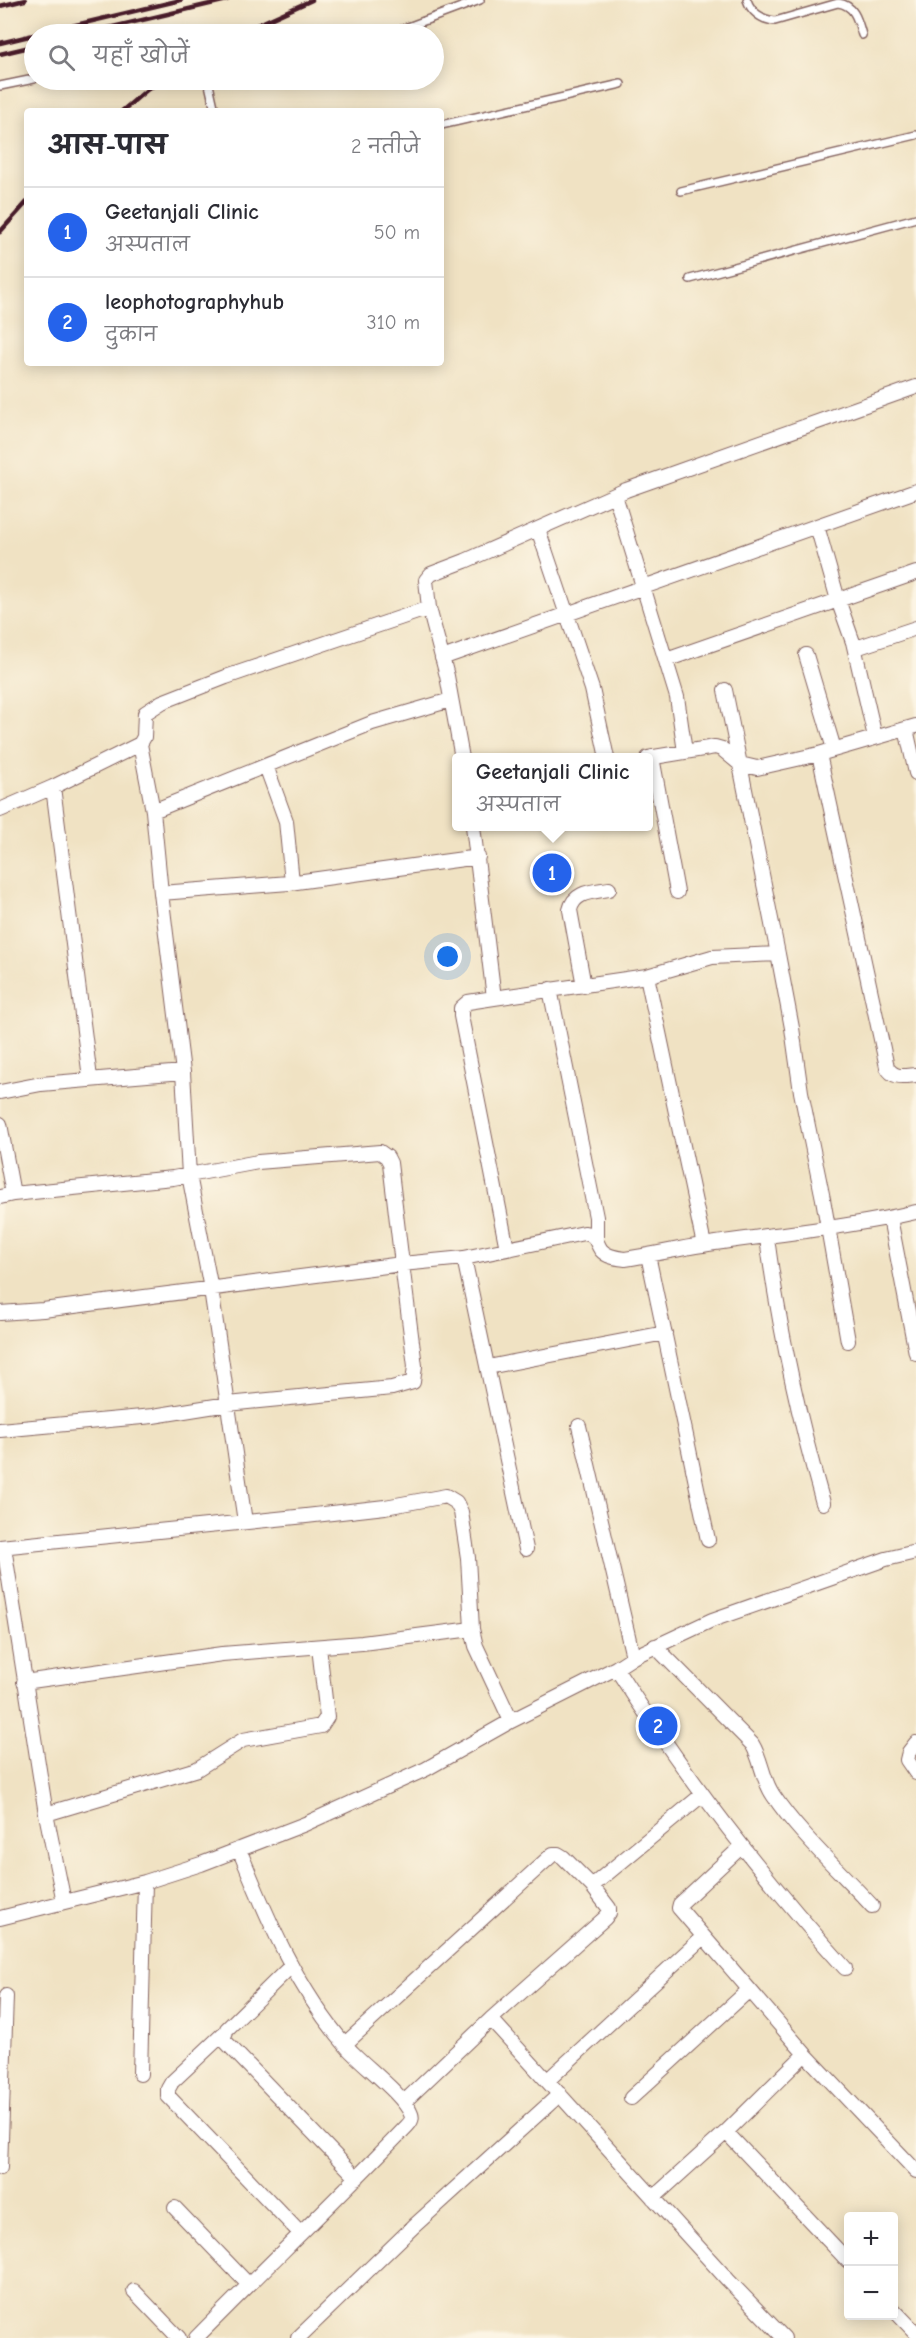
<!DOCTYPE html>
<html lang="hi">
<meta charset="utf-8">
<style>
body{margin:0;font-family:"Comic Neue","Playpen Sans Deva",sans-serif;background:#f7f7f7;color:#2b2b33}
.controls{position:absolute;right:18px;bottom:18px;display:grid;overflow:hidden;border-radius:6px;box-shadow:0 3px 15px #0003}
.controls button{width:54px;height:54px;display:grid;place-items:center;padding:0;border:0;border-bottom:2px solid #e1e1e2;background:#fff;color:#2b2b33;font:30px sans-serif}
.you{position:absolute;left:448px;top:957px;width:21px;height:21px;margin:-15px;border:4px solid #fff;border-radius:50%;background:#1a73e8;box-shadow:0 0 0 9px #1a73e833}
.badge{display:grid;place-items:center;width:39px;height:39px;border-radius:50%;background:#2563eb;color:#fff;font-size:20px;font-weight:700}
.pin{position:absolute;translate:-50% -50%;border:3px solid #fff;box-shadow:0 2px 6px #0006}
.popup{position:absolute;left:452px;top:753px;width:201px;height:78px;box-sizing:border-box;display:grid;place-content:center;border-radius:6px;background:#fff;filter:drop-shadow(0 2px 4px #0005);font-size:20px;white-space:nowrap;color:#7c7c81}
.popup b{font-size:22px;color:#2b2b33}
.popup::after{content:'';position:absolute;left:50%;top:100%;margin-left:-12px;border:12px solid transparent;border-top-color:#fff}
.list{margin:0;padding:0;list-style:none}
h2{display:flex;justify-content:space-between;align-items:center;height:78px;margin:0;padding:0 24px;font-size:26px}
h2 small{font-size:20px;font-weight:400;color:#7c7c81}
.list li{display:grid;grid-template-columns:39px 1fr auto;gap:18px;align-items:center;box-sizing:border-box;height:90px;padding:0 24px;border-top:2px solid #e1e1e2}
.list b{display:block;font-size:22px;white-space:nowrap}
.list p{margin:0;font-size:20px;white-space:nowrap;color:#7c7c81}
.list em{font-size:20px;font-style:normal;color:#7c7c81}
.icon{flex:none;width:33px;height:33px;fill:none;stroke:currentColor;stroke-width:2;stroke-linecap:round;stroke-linejoin:round}
.map{position:relative;flex:none;width:916px;height:2338px;overflow:hidden}
.search{position:absolute;background:#fff;box-shadow:0 3px 15px #0003;left:24px;top:24px;width:420px;height:66px;display:flex;align-items:center;gap:15px;box-sizing:border-box;padding:0 21px;border-radius:33px;color:#7c7c81;font-size:22px}
.panel{position:absolute;background:#fff;box-shadow:0 3px 15px #0003;left:24px;top:108px;width:420px;height:258px;border-radius:6px}
.map>svg:first-child{display:block}
.lines{fill:none;stroke-linecap:round;stroke-linejoin:round}
.service-casing{stroke:#846360;stroke-width:10}
.minor-casing{stroke:#846360;stroke-width:16}
.service{stroke:#fff;stroke-width:7}
.minor{stroke:#fff;stroke-width:14}
.rail{stroke:#4a1f2b;stroke-width:4.5}
</style>
<div class="map">
<svg width="916" height="2338" viewBox="0 0 916 2338">
<rect width="100%" height="100%" fill="#fcf5e5"/>
<filter id="ink" filterUnits="userSpaceOnUse"><feTurbulence type="fractalNoise" baseFrequency=".0167" numOctaves="2"/><feDisplacementMap in="SourceGraphic" scale="12" xChannelSelector="R" yChannelSelector="G"/><feConvolveMatrix kernelMatrix="1 2 1 2 8 2 1 2 1" color-interpolation-filters="sRGB"/></filter>
<filter id="wash" filterUnits="userSpaceOnUse"><feTurbulence type="fractalNoise" baseFrequency=".008" numOctaves="4" result="noise"/><feDisplacementMap in="SourceGraphic" scale="24" xChannelSelector="R" yChannelSelector="G"/><feGaussianBlur stdDeviation="1.35" result="paint"/><feColorMatrix in="noise" values="0 0 0 0 0 0 0 0 0 0 0 0 0 0 0 0 0 1.4 0 .05"/><feComposite in="paint" operator="in"/></filter>
<g filter="url(#wash)">
<rect width="100%" height="100%" fill="#f0e2c3"/>
</g>
<g filter="url(#ink)">
<g class="lines">
<defs>
<path id="service" d="M747,0C751,12 762,20 775,21L838,3C855,5 858,21 862,35
M389,34L480,0
M208,80L215,111
M0,86L34,79
M441,125L621,84
M681,191L916,135
M690,279L916,218"/>
<path id="minor" d="M615,495L677,697L685,752
M817,526L838,600L854,645L859,647L916,628
M538,529L592,689L607,758
M429,608L447,676L462,758
M853,642L875,737
M806,655L834,749
M442,658L916,491
M666,660L916,573
M725,690L778,954
M906,729L916,773
M140,744L153,811L161,893L289,883L478,857
M819,754L887,1067C893,1079 904,1076 916,1075
M652,757L677,892
M648,758L715,747L722,749L740,764L757,768L819,754L916,726
M266,766L286,821L292,882
M53,787L90,1078
M0,810L53,787L140,744L144,737L145,713L162,702L226,677L429,608L426,580L431,574L465,561L626,490L916,387
M153,811L372,723L451,700
M473,826L494,998L647,976L704,1245
M161,893L183,1072L189,1175L211,1289L245,1522
M647,976L712,957L778,954L792,1028L801,1092L823,1199L848,1341
M584,986L570,910C574,891 593,892 609,889
M550,989L596,1217V1238
M494,998L468,1002L461,1008V1016L507,1249
M0,1092L41,1084L183,1072
M0,1124L13,1194
M0,1197L13,1194L173,1178L258,1162L380,1152L387,1157L390,1163L402,1264L464,1258L584,1233C597,1235 595,1241 601,1250C607,1257 617,1258 625,1259C651,1255 677,1249 702,1245C774,1234 846,1228 916,1212
M890,1218L916,1353
M767,1238C779,1328 798,1415 823,1503
M648,1255L708,1540
M464,1258L526,1549
M0,1313L43,1310L402,1264L415,1366L413,1382L392,1388L228,1404L153,1416L0,1430
M488,1367L665,1333
M579,1426L633,1657
M0,1547L306,1516L385,1507L446,1496L456,1502L461,1512L468,1558L472,1629L476,1646L511,1721
M4,1547L46,1814L64,1902
M655,1646L752,1744C762,1760 762,1779 773,1795C798,1833 841,1872 872,1906
M616,1668C684,1775 760,1874 845,1968
M24,1682L222,1654L362,1643L472,1629
M916,1743L909,1752L907,1760L916,1773
M46,1814L197,1769L243,1740L321,1726L327,1717L319,1647
M741,1847L680,1904L679,1908L805,2054L916,2171
M0,1918L145,1882L201,1864L305,1824L426,1769L511,1721L616,1668L633,1657L712,1620L886,1559L916,1552
M291,1966L227,2029L223,2039L357,2178
M491,2019L728,2280L784,2338
M223,2034L172,2082L168,2089V2096L300,2233
M345,2044L553,1854H558L563,1857L592,1886
M140,2074L145,1882
M548,2080L703,1937
M631,2098L749,1990
M404,2102L491,2019L605,1918L609,1913V1908L592,1886L702,1795
M726,2132L848,2261
M0,2168L6,1996
M653,2198L726,2132L805,2054
M175,2208L249,2285
M134,2291L179,2338
M894,2310L916,2333
M196,2338C266,2267 338,2198 407,2126C411,2122 413,2119 411,2114C404,2095 363,2065 348,2048C297,1990 268,1920 239,1849
M298,2338L414,2226L560,2094"/>
</defs>
<!-- service casing -->
<use href="#service" class="service-casing"/>
<!-- minor casing -->
<use href="#minor" class="minor-casing"/>
<!-- service -->
<use href="#service" class="service"/>
<!-- minor -->
<use href="#minor" class="minor"/>
<!-- rail -->
<path class="rail" d="M0,6L25,0
M83,34L227,0
M237,34L312,0
M0,43L181,0
M0,54L34,46
M122,111L148,89L163,80
M0,232L27,202"/>
</g>
</g>
</svg>
<div class="controls">
<button>+</button>
<button>−</button>
</div>
<div class="you"></div>
<div class="pin badge" style="left:552px;top:873px">1</div>
<div class="popup"><b>Geetanjali Clinic</b>अस्पताल</div>
<div class="pin badge" style="left:658px;top:1726px">2</div>
<div class="search"><svg class="icon" aria-label="search" viewBox="0 0 24 24"><circle cx="10" cy="10" r="6"/><path d="M15 15l6 6"/></svg>यहाँ खोजें</div>
<section class="panel">
<h2>आस-पास<small>2 नतीजे</small></h2>
<ul class="list">
<li><span class="badge">1</span><div><b>Geetanjali Clinic</b><p>अस्पताल</p></div><em>50 m</em></li>
<li><span class="badge">2</span><div><b>leophotographyhub</b><p>दुकान</p></div><em>310 m</em></li>
</ul>
</section>
</div>
